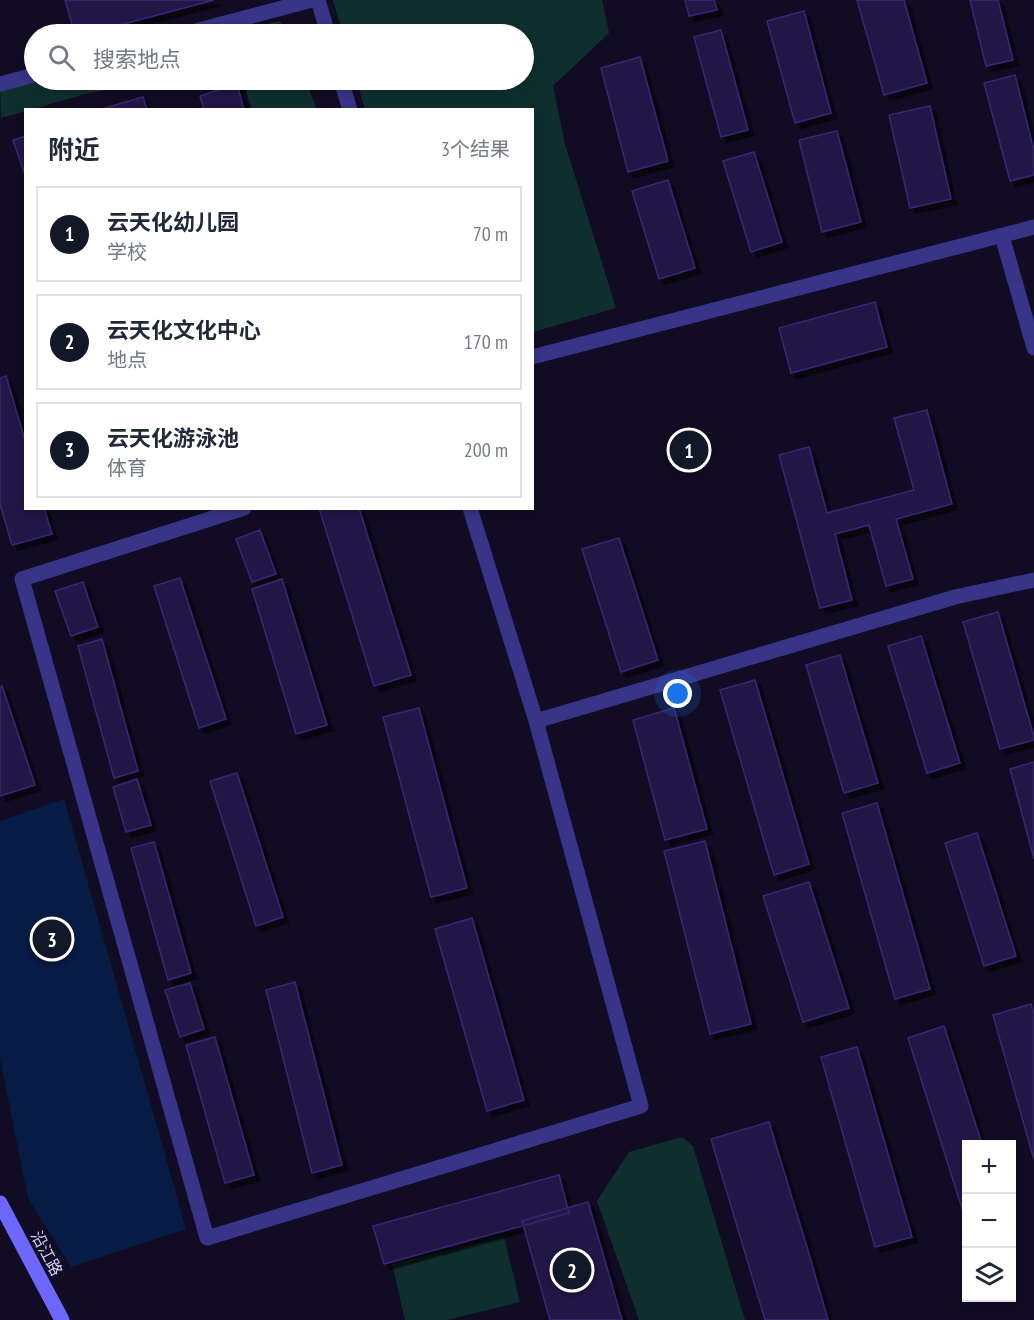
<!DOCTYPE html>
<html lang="zh">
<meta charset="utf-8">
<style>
body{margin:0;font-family:"PT Sans Narrow","Noto Sans SC",sans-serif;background:#f2f2f3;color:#1f2937}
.controls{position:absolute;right:18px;bottom:18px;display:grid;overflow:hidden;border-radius:0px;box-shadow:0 3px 9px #0003}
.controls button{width:54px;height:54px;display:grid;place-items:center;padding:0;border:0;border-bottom:2px solid #e0e1e3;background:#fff;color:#1f2937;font:30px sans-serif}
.you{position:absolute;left:678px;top:694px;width:21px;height:21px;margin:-15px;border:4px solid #fff;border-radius:50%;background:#1a73e8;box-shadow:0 0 0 9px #1a73e833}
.badge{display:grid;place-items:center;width:39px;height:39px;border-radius:50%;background:#111827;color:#fff;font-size:20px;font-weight:700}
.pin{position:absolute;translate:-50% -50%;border:3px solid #fff;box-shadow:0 2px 6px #0006}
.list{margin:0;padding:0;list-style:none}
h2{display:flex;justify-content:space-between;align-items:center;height:78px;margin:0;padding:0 24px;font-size:26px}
h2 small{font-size:20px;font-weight:400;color:#747a83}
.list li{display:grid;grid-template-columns:39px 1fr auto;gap:18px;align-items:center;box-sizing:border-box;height:96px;margin:0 12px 12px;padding:0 12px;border:2px solid #e0e1e3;border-radius:0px}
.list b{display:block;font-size:22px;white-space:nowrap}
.list p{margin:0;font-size:20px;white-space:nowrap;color:#747a83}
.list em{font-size:20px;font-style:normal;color:#747a83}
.icon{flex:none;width:33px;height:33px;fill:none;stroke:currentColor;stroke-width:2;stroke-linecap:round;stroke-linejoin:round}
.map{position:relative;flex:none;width:1034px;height:1320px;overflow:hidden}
.search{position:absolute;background:#fff;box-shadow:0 3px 9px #0003;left:24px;top:24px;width:510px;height:66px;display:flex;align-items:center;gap:15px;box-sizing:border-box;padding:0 21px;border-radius:33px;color:#747a83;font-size:22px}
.panel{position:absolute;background:#fff;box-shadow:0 3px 9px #0003;left:24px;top:108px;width:510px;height:402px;border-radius:0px}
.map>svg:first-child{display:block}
.green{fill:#0f2f2e}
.water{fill:#061c44}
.building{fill:#211747;stroke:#372775;stroke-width:1.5;filter:url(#shadow)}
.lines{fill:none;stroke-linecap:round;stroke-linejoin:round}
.minor{stroke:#383487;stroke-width:15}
.secondary{stroke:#6c67ff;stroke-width:15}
.labels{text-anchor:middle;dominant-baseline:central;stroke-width:4.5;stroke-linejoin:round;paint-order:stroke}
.street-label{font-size:16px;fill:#d6d0ff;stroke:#110c24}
</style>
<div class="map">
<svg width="1034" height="1320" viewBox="0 0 1034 1320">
<defs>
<filter id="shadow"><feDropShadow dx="5.5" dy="5.5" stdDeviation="0" flood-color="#0009"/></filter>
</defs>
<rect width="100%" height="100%" fill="#110c24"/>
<!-- green -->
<path class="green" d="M333,0H602L609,33L553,86L565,144L616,308L533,332L532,110L365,109L356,80H524V34H343Z
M280,21L286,34H220Z
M34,80H166L89,93L1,118L0,84Z
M239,80H305L317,109H252L243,82Z
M682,1137L693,1146L745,1320H639L597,1201L629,1152Z
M504,1237L520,1302L446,1320H405L392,1264Z"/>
<!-- water -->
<path class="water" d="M64,799L186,1229L71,1267L28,1198L0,1058V821Z"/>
<!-- building -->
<path class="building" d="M65,0H214L86,34H75Z
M685,0H714L717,10L689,16Z
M857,0H904L927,83L884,95Z
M970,0H998L1013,60L986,66Z
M804,11L831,113L795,123L767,21Z
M721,30L748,130L721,137L694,37Z
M640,57L668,161L628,172L601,68Z
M1015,75L1034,151V175L1010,181L984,83Z
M237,84L244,110H204L200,96Z
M143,97L147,110L102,109Z
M930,106L951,199L910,208L889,115Z
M837,131L861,222L822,232L799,140Z
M26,136V178L13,140Z
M754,152L782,242L751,252L723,161Z
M668,180L695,268L659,279L632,191Z
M875,302L887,347L791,373L779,328Z
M6,376L26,444V508H44L52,534L12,545L0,504V378Z
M927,410L952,504L896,519L913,579L886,586L869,525L835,534L852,600L820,608L779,455L809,447L827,513L914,490L894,418Z
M319,508H359L411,675L374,686Z
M260,530L276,574L252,582L236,539Z
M619,538L658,660L621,672L582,549Z
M180,578L226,719L199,728L154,586Z
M282,579L327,725L296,734L252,589Z
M83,582L98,627L71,636L55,591Z
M998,612L1034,737V740L1000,749L963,622Z
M921,636L960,763L927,773L888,646Z
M102,639L138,771L114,778L78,646Z
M840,655L878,783L844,793L806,665Z
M755,680L809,864L774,875L720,690Z
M2,686L35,785L0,796V687Z
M419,708L467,888L431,897L383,717Z
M674,708L707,829L665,840L633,720Z
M1034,762V859L1010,769Z
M237,773L283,917L256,926L210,781Z
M137,779L151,825L126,832L113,787Z
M877,803L930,989L895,999L842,813Z
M977,833L1016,956L984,966L945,843Z
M705,841L751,1024L710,1034L664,851Z
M154,842L191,973L168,980L131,848Z
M809,882L849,1008L803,1022L763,896Z
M472,918L524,1100L487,1111L435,929Z
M295,982L342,1165L312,1173L266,990Z
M190,983L204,1029L180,1037L165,990Z
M1031,1004L1034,1015V1160L993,1015Z
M944,1026L982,1144H966V1221L908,1038Z
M215,1037L254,1175L225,1183L186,1045Z
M857,1047L912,1237L875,1247L821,1057Z
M769,1122L809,1254L828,1320H765L711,1139Z
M559,1175L569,1213L384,1264L373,1226Z
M588,1202L622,1320H550L522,1221Z"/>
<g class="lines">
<!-- minor -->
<path class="minor" d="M318,0L328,34
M184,34L312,0
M341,80L350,110
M0,84L34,75
M1002,236L1034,348
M532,357L1034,227
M244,508L22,579L207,1238L641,1106L536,721L470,508
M536,721L955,597L1034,580"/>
<!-- secondary -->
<path class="secondary" d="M0,1203L62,1320"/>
</g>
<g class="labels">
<!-- street labels -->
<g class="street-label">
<text transform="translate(47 1253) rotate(62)">沿江路</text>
</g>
</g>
</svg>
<div class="controls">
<button>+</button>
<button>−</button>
<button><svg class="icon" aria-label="layers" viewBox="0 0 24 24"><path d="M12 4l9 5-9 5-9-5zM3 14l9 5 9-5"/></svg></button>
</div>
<div class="you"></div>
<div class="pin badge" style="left:689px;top:450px">1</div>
<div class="pin badge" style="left:572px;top:1270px">2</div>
<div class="pin badge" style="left:52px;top:939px">3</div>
<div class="search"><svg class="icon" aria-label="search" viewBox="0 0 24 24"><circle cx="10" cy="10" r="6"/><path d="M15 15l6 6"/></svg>搜索地点</div>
<section class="panel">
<h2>附近<small>3个结果</small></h2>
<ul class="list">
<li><span class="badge">1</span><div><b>云天化幼儿园</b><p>学校</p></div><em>70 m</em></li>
<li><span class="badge">2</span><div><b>云天化文化中心</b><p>地点</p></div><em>170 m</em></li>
<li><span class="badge">3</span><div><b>云天化游泳池</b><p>体育</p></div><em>200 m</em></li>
</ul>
</section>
</div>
